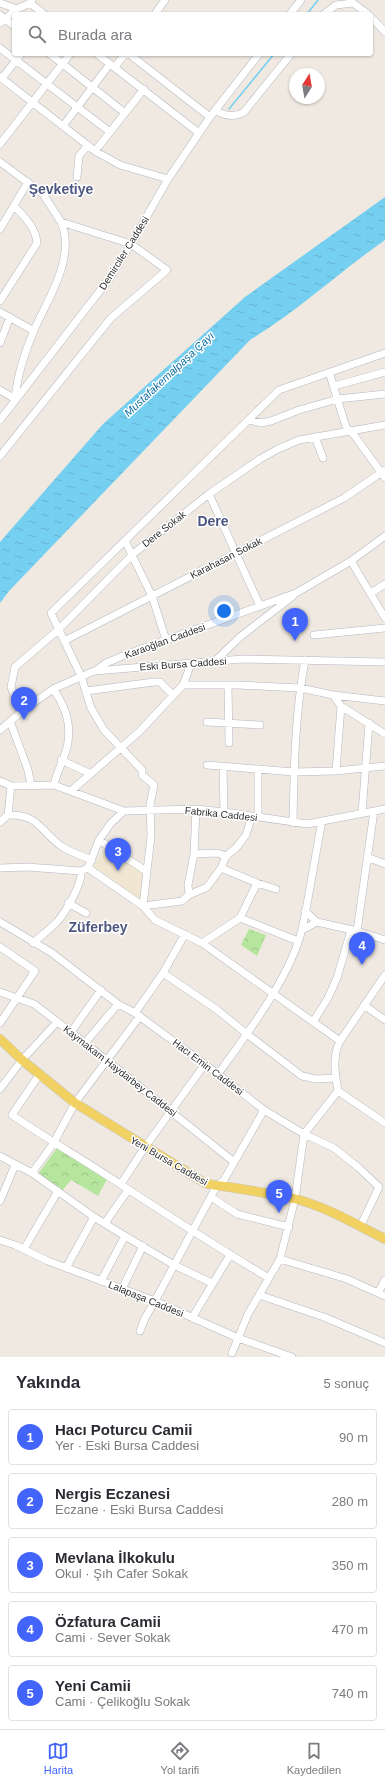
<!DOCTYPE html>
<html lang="tr">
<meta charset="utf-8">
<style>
body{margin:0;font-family:Arial,sans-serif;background:#f2f2f3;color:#2b2b33}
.compass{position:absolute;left:289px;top:68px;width:36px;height:36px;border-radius:50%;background:#fff;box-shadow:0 1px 3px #0004;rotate:11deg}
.you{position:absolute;left:224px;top:611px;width:14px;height:14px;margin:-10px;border:3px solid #fff;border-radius:50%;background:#1a73e8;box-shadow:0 0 0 6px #1a73e833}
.badge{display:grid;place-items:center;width:26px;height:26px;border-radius:50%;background:#4264fb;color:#fff;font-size:13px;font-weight:700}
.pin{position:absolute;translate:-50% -33px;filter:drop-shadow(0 1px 2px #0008)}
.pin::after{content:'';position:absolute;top:21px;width:14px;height:12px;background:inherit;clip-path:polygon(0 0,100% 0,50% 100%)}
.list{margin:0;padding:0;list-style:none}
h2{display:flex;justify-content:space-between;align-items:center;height:52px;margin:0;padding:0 16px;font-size:17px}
h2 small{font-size:13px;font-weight:400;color:#7c7c81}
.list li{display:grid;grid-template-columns:26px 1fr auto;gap:12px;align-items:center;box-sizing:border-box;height:56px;margin:0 8px 8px;padding:0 8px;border:1px solid #e1e1e2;border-radius:4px}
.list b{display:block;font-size:15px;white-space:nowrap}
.list p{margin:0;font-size:13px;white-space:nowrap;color:#7c7c81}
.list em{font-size:13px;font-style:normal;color:#7c7c81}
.icon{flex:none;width:22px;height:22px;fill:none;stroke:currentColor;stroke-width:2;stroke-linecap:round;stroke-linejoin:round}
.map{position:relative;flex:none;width:385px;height:1357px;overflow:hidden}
.search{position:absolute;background:#fff;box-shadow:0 1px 3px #0004;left:12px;right:12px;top:12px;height:44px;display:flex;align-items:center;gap:10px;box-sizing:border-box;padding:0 14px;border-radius:4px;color:#7c7c81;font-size:15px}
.sheet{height:372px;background:#fff}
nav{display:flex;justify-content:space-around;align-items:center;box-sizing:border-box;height:56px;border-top:1px solid #e1e1e2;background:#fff;font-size:11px;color:#7c7c81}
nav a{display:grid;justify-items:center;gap:2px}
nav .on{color:#4264fb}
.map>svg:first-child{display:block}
.education{fill:#f0e6d1}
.park{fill:url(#park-crowns)}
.water{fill:url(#water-ripples)}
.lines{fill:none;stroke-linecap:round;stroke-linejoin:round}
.stream{stroke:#75cff0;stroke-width:1.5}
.minor-casing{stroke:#b4b7c1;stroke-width:8}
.major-casing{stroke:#c9c9c9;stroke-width:10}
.minor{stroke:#fff;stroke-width:7}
.major{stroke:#f2d163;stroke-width:9}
.labels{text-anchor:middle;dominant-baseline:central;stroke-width:3;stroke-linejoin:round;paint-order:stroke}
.street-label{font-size:10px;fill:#2e2e2e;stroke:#fff}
.water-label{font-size:11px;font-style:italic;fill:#0d6fa3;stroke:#fff}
.district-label{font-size:14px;font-weight:bold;fill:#4d5680;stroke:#fff}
</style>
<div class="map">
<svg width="385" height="1357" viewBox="0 0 385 1357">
<defs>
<pattern id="park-crowns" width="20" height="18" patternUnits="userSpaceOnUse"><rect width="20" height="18" fill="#b6e59e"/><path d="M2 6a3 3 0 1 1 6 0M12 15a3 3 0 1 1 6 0" fill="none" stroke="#9dc588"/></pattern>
<pattern id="water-ripples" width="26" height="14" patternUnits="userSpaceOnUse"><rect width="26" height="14" fill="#75cff0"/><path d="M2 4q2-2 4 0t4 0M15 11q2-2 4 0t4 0" fill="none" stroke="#66b2ce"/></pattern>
</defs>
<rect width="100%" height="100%" fill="#efe9e1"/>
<!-- education -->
<path class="education" d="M107,847L144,874L140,900L93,868Z"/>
<!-- park -->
<path class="park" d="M249,929L266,935L257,956L241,945Z
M57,1148L107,1179L98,1196L71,1180L62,1191L38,1174Z"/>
<!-- water -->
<path class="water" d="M385,197V240C339,272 298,311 250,340L9,591L0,603V542L103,424L245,297Z"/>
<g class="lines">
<!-- stream -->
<path class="stream" d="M307,14L318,0
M229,109L274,54"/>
<defs>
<path id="minor" d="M350,1L368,14
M0,3L17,9L30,3L32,0
M30,3L44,14
M155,14L165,0
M290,14L301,0
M324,14L336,5L353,3
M0,15L14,26
M371,17L385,32
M0,23L17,9
M0,48L110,132
M50,54L125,113
M97,54L199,133
M129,54L210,117
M115,67L125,54
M0,77L95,151L120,165L168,179
M2,78L21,54
M215,110C225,116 234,118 244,112L291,54
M63,126L110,64
M0,144L70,54
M95,151L144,89
M0,162L43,194L61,222L131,244L167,270L111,318L0,456
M77,177L79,156L88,145
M0,229L28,182
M0,301L37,243C36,228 24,216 14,206
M0,312L34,331
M0,343L10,317
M329,372L346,427L354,435L385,478
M334,386L385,372
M0,390L15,399C17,377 26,349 35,328C49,297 76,257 61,222
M0,420L109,279L131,244L168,179L210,117L259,54
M249,420L261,423L271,421L299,410L338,399L385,394
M315,437L323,458
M209,494L260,606
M125,541L152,596L166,640
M351,561L385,618
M371,593L385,584
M314,635L385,628
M64,641L344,498L385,470
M214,662L240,637L293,596
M95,671L106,663L130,653L296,593L351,561L385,536
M183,685H238L300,688L333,695L385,701
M228,685L229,743
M53,689C64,704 71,723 68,742C66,757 57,770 54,785
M86,691L154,682H160L173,695
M333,695L341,706L385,734
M21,712L11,687L15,667L58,630L133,554L209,494L260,459L278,449L299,440L385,425
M10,721L28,770L31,785
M207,722L260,725
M0,730L21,712L53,689L94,671L243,659L385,662
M61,760L91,774
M207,765L294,772L336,771L385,766
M223,766L224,812
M336,771L341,706
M0,781L11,786L54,785L124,811
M72,790L139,732L183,685L191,664
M362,813L369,723
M8,815L11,786
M258,817V769
M0,822L8,815C39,814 40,831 61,846C70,852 82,856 92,860
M293,823C294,768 295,714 305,660
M99,840L146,871
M194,854L217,853L226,856
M367,857L385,864
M0,868L27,867L81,871L88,868
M88,868L99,840L111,823L124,811L196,809L224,812L307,824L385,809
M88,868L143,906L182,901L189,895L207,887L221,868L226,856L236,848L246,835L252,816
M221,868L257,883L276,889
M189,895L188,885L194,854L196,809
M68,903L86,913
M305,911L317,922L357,931L385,940
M240,918L298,941
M0,922L52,953L118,1004L135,1013L218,1074L264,1110L304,1134L334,1148L359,1168L379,1187L360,1227
M302,930L317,922
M357,931L374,811
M33,943C41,936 50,929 57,922C65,913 83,883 81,871
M202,943L240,918L257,883
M0,947L35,971L0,1023
M163,973L216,1009L247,1034L302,1076L316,1079L336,1078
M0,992L34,1004L85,1043L234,1162
M364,1005L385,1020
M135,1013L163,973L185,934
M313,1022L328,998L337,978L351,930
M71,1032L101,990
M340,1041L202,943L155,920L143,906L151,836L150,805L154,785L142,775V770L104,730L91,708L81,676L51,613L279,390L385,353
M85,1043L118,1004
M218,1074C247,1034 291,976 302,929C310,893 315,856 322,821
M39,1075L12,1115C47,1139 84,1160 120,1184C169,1216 218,1248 269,1278
M0,1089L22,1060L57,1022
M338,1091L385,1123
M0,1156L32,1173L94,1217L125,1236L174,1265L212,1283
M32,1173L53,1144L75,1103L140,1016
M121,1184L145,1147L205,1064
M211,1197L237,1214L289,1227
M0,1201L15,1165
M105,1223L128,1190
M0,1240L15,1245L48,1261L155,1301L238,1338L292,1357
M24,1249L58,1191
M280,1259L347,1279L385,1296
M66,1268L94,1217
M101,1281L125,1236
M122,1289L143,1246
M378,1293L385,1280
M259,1295L324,1317L385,1343
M192,1318L230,1255
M140,1331L145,1318L155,1301L216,1187L224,1180L264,1110
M232,1353L248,1314L280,1259L295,1199L304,1134L338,1091C335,1074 332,1057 340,1041L385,975"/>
<path id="major" d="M0,1039L22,1060L75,1103L205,1183C215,1186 224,1186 235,1188C254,1191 273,1194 292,1198C325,1206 355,1224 385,1239"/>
</defs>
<!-- minor casing -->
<use href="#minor" class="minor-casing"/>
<!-- major casing -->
<use href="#major" class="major-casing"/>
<!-- minor -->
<use href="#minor" class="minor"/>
<!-- major -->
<use href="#major" class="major"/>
</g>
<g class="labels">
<!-- street labels -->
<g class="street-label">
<text transform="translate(124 253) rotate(-58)">Demirciler Caddesi</text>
<text transform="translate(164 529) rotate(-38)">Dere Sokak</text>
<text transform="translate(226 558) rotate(-27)">Karahasan Sokak</text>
<text transform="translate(165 641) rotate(-20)">Karaoğlan Caddesi</text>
<text transform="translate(183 664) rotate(-4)">Eski Bursa Caddesi</text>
<text transform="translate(221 814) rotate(6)">Fabrika Caddesi</text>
<text transform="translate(208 1067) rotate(37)">Hacı Emin Caddesi</text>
<text transform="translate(120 1071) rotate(38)">Kaymakam Haydarbey Caddesi</text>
<text transform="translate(169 1161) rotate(30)">Yeni Bursa Caddesi</text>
<text transform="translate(146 1299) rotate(22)">Lalapaşa Caddesi</text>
</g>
<!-- water labels -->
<g class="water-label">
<text transform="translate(169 374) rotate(-43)">Mustafakemalpaşa Çayı</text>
</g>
<!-- district labels -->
<g class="district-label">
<text x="61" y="189">Şevketiye</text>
<text x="213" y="521">Dere</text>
<text x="98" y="927">Züferbey</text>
</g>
</g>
</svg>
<svg class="compass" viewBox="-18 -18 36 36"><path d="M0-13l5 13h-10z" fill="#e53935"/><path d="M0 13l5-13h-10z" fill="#7c7c81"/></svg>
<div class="you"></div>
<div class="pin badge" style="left:295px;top:641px">1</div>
<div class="pin badge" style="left:24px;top:720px">2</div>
<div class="pin badge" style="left:118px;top:871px">3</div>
<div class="pin badge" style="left:362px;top:965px">4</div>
<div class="pin badge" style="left:279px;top:1213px">5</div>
<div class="search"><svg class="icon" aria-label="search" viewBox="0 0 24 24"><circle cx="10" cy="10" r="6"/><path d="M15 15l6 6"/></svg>Burada ara</div>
</div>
<section class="sheet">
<h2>Yakında<small>5 sonuç</small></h2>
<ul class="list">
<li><span class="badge">1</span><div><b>Hacı Poturcu Camii</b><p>Yer · Eski Bursa Caddesi</p></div><em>90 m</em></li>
<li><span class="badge">2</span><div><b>Nergis Eczanesi</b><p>Eczane · Eski Bursa Caddesi</p></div><em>280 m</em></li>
<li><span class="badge">3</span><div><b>Mevlana İlkokulu</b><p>Okul · Şıh Cafer Sokak</p></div><em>350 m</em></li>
<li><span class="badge">4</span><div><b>Özfatura Camii</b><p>Cami · Sever Sokak</p></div><em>470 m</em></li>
<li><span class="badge">5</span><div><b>Yeni Camii</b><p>Cami · Çelikoğlu Sokak</p></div><em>740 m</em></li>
</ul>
</section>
<nav>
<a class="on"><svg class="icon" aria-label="map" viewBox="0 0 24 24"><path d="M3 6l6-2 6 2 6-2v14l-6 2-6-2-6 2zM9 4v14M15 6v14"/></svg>Harita</a>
<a><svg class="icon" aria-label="directions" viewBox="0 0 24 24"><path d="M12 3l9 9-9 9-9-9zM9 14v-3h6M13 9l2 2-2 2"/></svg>Yol tarifi</a>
<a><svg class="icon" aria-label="saved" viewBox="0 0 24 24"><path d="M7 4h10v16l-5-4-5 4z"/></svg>Kaydedilen</a>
</nav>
